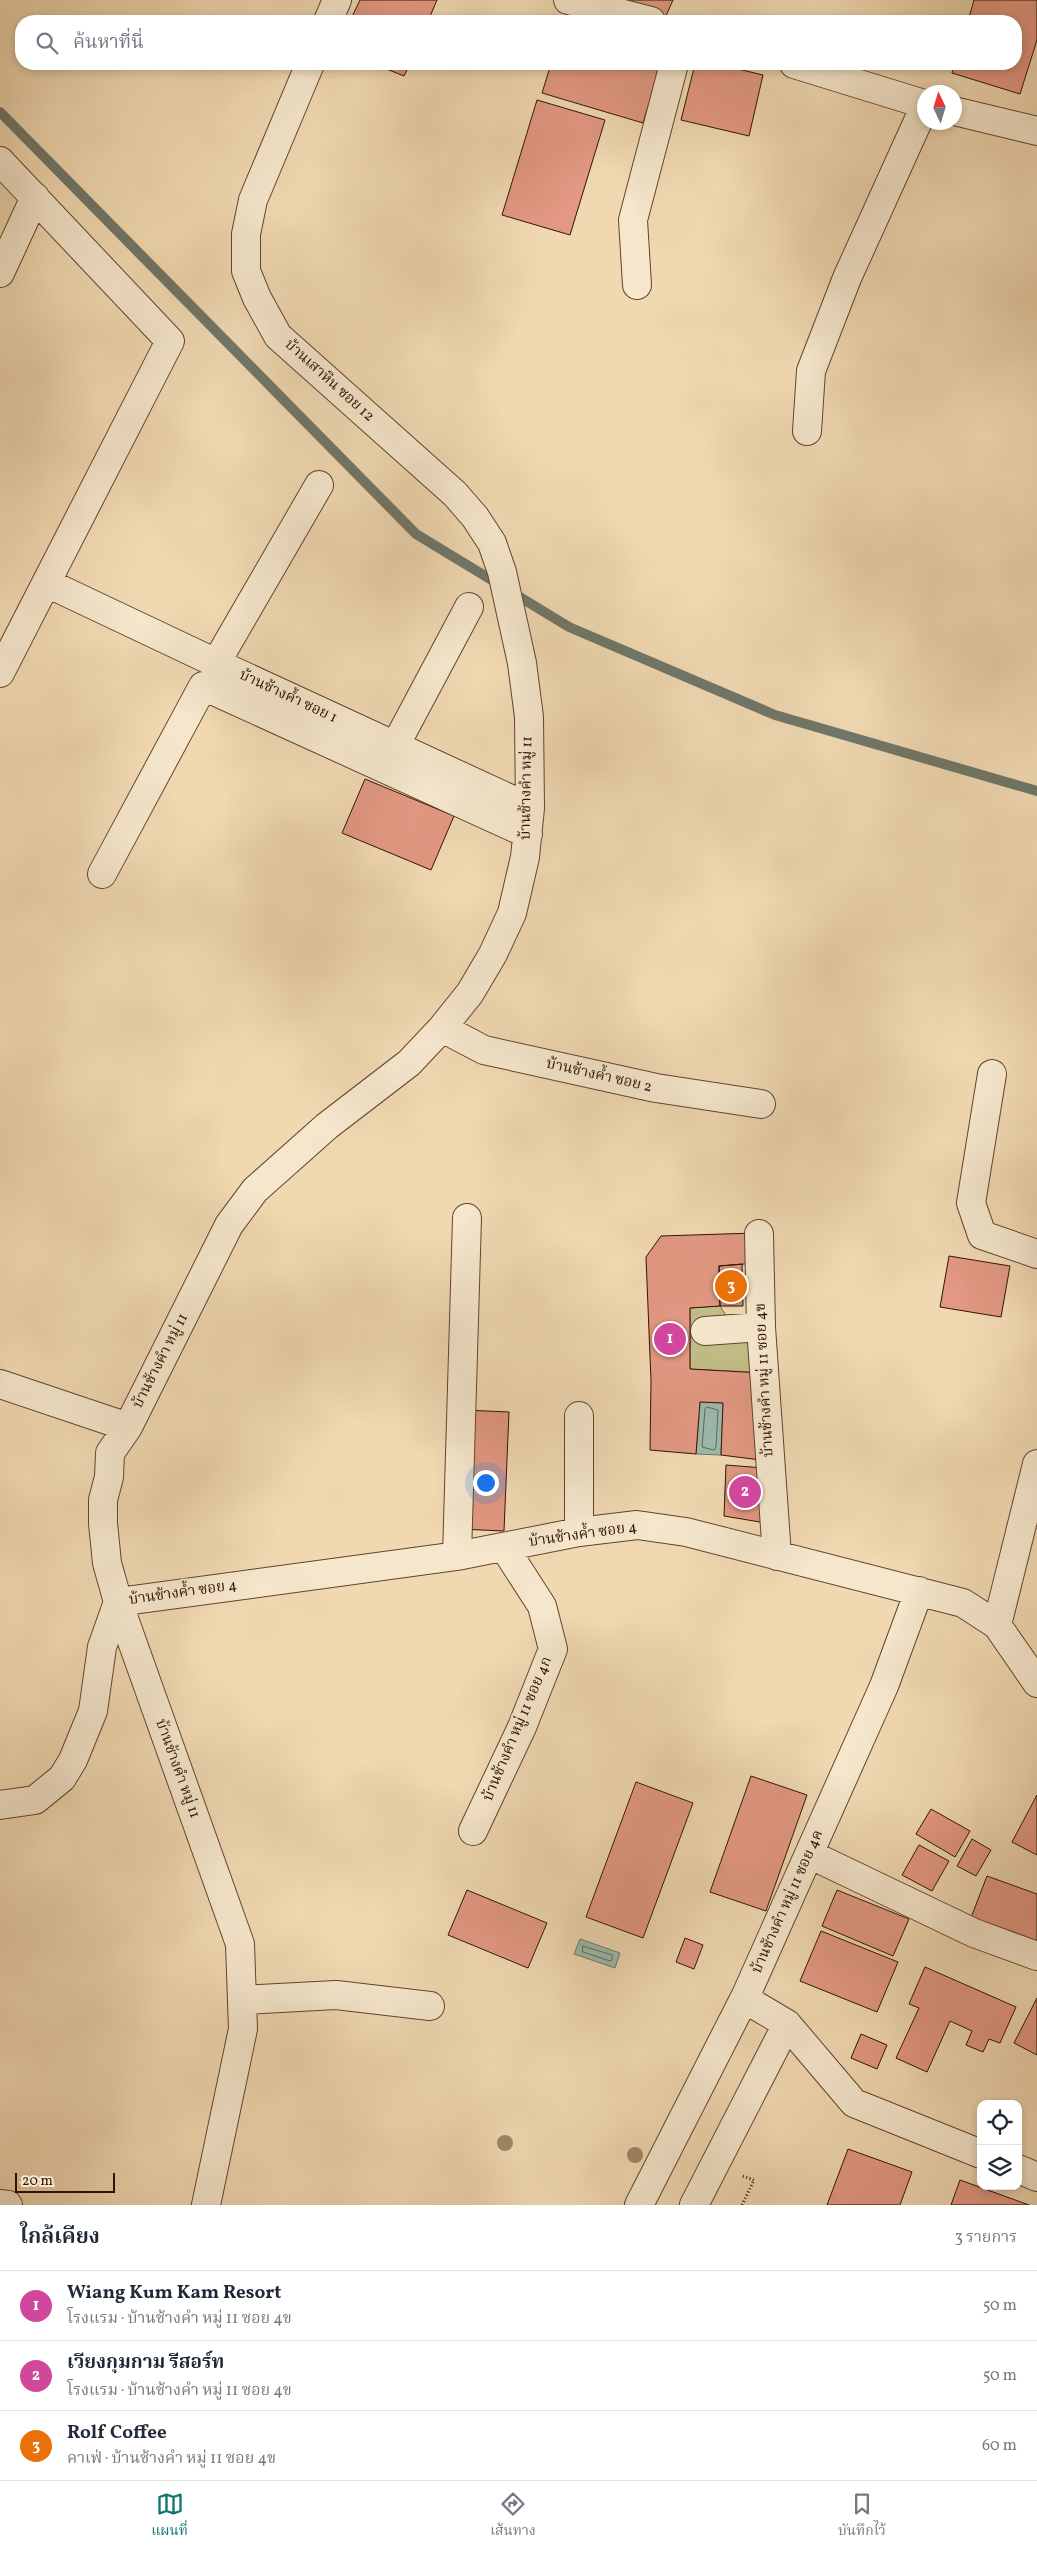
<!DOCTYPE html>
<html lang="th">
<meta charset="utf-8">
<style>
body{margin:0;font-family:Vollkorn,"Noto Serif Thai",serif;background:#f6f6f7;color:#1f2937}
.controls{position:absolute;right:15px;bottom:15px;display:grid;overflow:hidden;border-radius:10px;box-shadow:0 2px 8px #0003}
.controls button{width:45px;height:45px;display:grid;place-items:center;padding:0;border:0;border-bottom:1px solid #e0e1e3;background:#fff;color:#1f2937;font:25px sans-serif}
.compass{position:absolute;left:917px;top:85px;width:45px;height:45px;border-radius:50%;background:#fff;box-shadow:0 2px 8px #0003;rotate:356deg}
.scale{position:absolute;left:15px;bottom:12px;width:100px;box-sizing:border-box;padding-left:5px;border:2px solid #311302;border-top:0;font-size:14px;line-height:18px;white-space:nowrap;color:#311302;-webkit-text-stroke:4px #f5e6cc;paint-order:stroke}
.you{position:absolute;left:485px;top:1482px;width:18px;height:18px;margin:-12px;border:4px solid #fff;border-radius:50%;background:#1a73e8;box-shadow:0 0 0 8px #1a73e833}
.badge{display:grid;place-items:center;width:32px;height:32px;border-radius:50%;background:#0f766e;color:#fff;font-size:16px;font-weight:700}
.pin{position:absolute;translate:-50% -50%;border:2px solid #fff;box-shadow:0 1px 5px #0006}
.list{margin:0;padding:0;list-style:none}
h2{display:flex;justify-content:space-between;align-items:center;height:65px;margin:0;padding:0 20px;font-size:21px}
h2 small{font-size:16px;font-weight:400;color:#747a83}
.list li{display:grid;grid-template-columns:32px 1fr auto;gap:15px;align-items:center;box-sizing:border-box;height:70px;padding:0 20px;border-top:1px solid #e0e1e3}
.list b{display:block;font-size:19px;white-space:nowrap}
.list p{margin:0;font-size:16px;white-space:nowrap;color:#747a83}
.list em{font-size:16px;font-style:normal;color:#747a83}
.icon{flex:none;width:28px;height:28px;fill:none;stroke:currentColor;stroke-width:2;stroke-linecap:round;stroke-linejoin:round}
.map{position:relative;flex:none;width:1037px;height:2205px;overflow:hidden}
.search{position:absolute;background:#fff;box-shadow:0 2px 8px #0003;left:15px;right:15px;top:15px;height:55px;display:flex;align-items:center;gap:12px;box-sizing:border-box;padding:0 18px;border-radius:20px;color:#747a83;font-size:19px}
.sheet{height:275px;background:#fff}
nav{display:flex;justify-content:space-around;align-items:center;box-sizing:border-box;height:70px;border-top:1px solid #e0e1e3;background:#fff;font-size:14px;color:#747a83}
nav a{display:grid;justify-items:center;gap:2px}
nav .on{color:#0f766e}
.map>svg:first-child{display:block}
.green{fill:#c2bc86;stroke:#7a6844}
.water{fill:#9abaad;stroke:#707769}
.lines{fill:none;stroke-linecap:round;stroke-linejoin:round}
.shore{stroke:#666658;stroke-width:1}
.stream{stroke:#707769;stroke-width:10}
.building{fill:#e29882;stroke:#311302}
.minor-casing{stroke:#61442e;stroke-width:30}
.path{stroke:#311302;stroke-width:3;stroke-dasharray:1 2.5;stroke-linecap:butt}
.minor{stroke:#f5e6cc;stroke-width:28}
.tree{fill:#9f8867}
.labels{text-anchor:middle;dominant-baseline:central;stroke-width:4;stroke-linejoin:round;paint-order:stroke}
.street-label{font-size:15px;fill:#311302;stroke:#f5e6cc}
</style>
<div class="map">
<svg width="1037" height="2205" viewBox="0 0 1037 2205">
<rect width="100%" height="100%" fill="#f0d8b1"/>
<filter id="stains"><feTurbulence type="fractalNoise" baseFrequency=".004" numOctaves="4"/><feColorMatrix values="0 0 0 0 .2 0 0 0 0 .09 0 0 0 0 .02 0 0 0 .5 -.17"/></filter>
<radialGradient id="worn" r=".72"><stop offset=".6" stop-color="#630" stop-opacity="0"/><stop offset="1" stop-color="#630" stop-opacity=".3"/></radialGradient>
<!-- green -->
<path class="green" d="M720,1306L734,1328L761,1327L763,1373L690,1369V1308Z"/>
<!-- water -->
<path class="water" d="M700,1402L723,1403L721,1455L696,1454Z
M580,1939L620,1953L615,1968L574,1954Z"/>
<g class="lines">
<!-- shore -->
<path class="shore" d="M707,1407L718,1410L716,1447L714,1450L702,1447L705,1409Z
M583,1946L612,1955V1960L610,1961L583,1952Z"/>
<!-- stream -->
<path class="stream" d="M0,112L416,534L569,627L775,715L1037,791"/>
</g>
<!-- building -->
<path class="building" d="M360,0H437L428,21H350Z
M618,0H673L665,18Z
M974,0H1037V40L1020,94L952,73L954,64H1016V21H968Z
M374,64H410L404,76Z
M551,64H661L643,123L542,93Z
M695,64H717L763,75L749,136L681,120Z
M537,100L605,120L570,235L502,215Z
M365,779L454,816L431,870L342,833Z
M755,1233L757,1263L719,1266L720,1306L690,1308V1369L763,1373L769,1461L721,1455L723,1403L700,1402L696,1454L650,1450L651,1381L646,1257L661,1236Z
M949,1256L1010,1266L1001,1317L940,1307Z
M742,1264L743,1306H720L719,1266Z
M464,1410L509,1412L504,1531L459,1529Z
M726,1465L764,1468L766,1523L724,1516Z
M751,1776L807,1795L766,1911L710,1892Z
M636,1782L693,1803L643,1938L586,1917Z
M1037,1795V1855L1012,1842Z
M931,1809L970,1831L955,1857L916,1834Z
M972,1839L991,1850L976,1876L957,1866Z
M919,1845L949,1861L932,1891L902,1875Z
M987,1876L1037,1894V1948L969,1923Z
M467,1890L547,1923L528,1968L448,1935Z
M837,1890L909,1919L893,1956L822,1926Z
M821,1931L898,1962L877,2012L800,1981Z
M685,1938L703,1945L694,1969L676,1962Z
M925,1967L1016,2007L1000,2043L989,2039L983,2052L966,2045L972,2031L950,2021L927,2072L896,2058L919,2008L909,2004Z
M1037,1998V2055L1014,2043Z
M861,2034L887,2045L877,2069L851,2058Z
M848,2149L912,2172L900,2205H827Z
M960,2180L1029,2205H951Z"/>
<g class="lines">
<defs>
<path id="minor" d="M568,0L651,21
M328,21L337,0
M794,64L924,104
M954,111L1037,131
M0,161L170,341L0,673
M0,273L35,197
M637,285L633,220L674,64
M807,431L811,371L847,278L924,108
M47,583L216,663L530,808
M216,663L319,485
M395,746L469,607
M102,874L203,686L528,834
M442,1028L484,1050L656,1088L761,1104
M992,1074L971,1203L982,1235L1037,1254
M759,1234L761,1327L777,1556
M705,1331L761,1327
M0,1384L128,1427
M579,1532V1416
M457,1556L467,1218
M118,1602L457,1556L579,1532L637,1525L686,1532L963,1603L997,1625L1037,1683
M997,1625L1037,1464
M0,1805L35,1800L62,1778L73,1760L93,1711L102,1647L118,1602
M473,1831L522,1727L553,1649L542,1606L504,1547
M809,1854L974,1933L1037,1956
M746,1995L755,2005L787,2024L854,2103L981,2154
M242,2000L336,1995L430,2006
M1018,2169L1037,2177
M0,2204L8,2205
M206,2205L243,2029L240,1944L118,1602L107,1563L103,1523V1500L109,1477L110,1453L128,1427L229,1225L255,1190L327,1126L409,1063L442,1028L470,993L493,954L512,913L525,857L530,808L529,717L522,663L502,572L492,543L475,517L455,494L278,336L257,298L246,271V234L253,200L310,64
M639,2205L746,1995L884,1686L919,1591
M694,2205L787,2024"/>
</defs>
<!-- minor casing -->
<use href="#minor" class="minor-casing"/>
<!-- path -->
<path class="path" d="M742,2205L754,2180L742,2176"/>
<!-- minor -->
<use href="#minor" class="minor"/>
</g>
<!-- trees -->
<g class="tree">
<circle cx="505" cy="2143" r="8"/>
<circle cx="635" cy="2155" r="8"/>
</g>
<g class="labels">
<!-- street labels -->
<g class="street-label">
<text transform="translate(329 381) rotate(42)">บ้านเสาหิน ซอย 12</text>
<text transform="translate(288 697) rotate(25)">บ้านช้างค้ำ ซอย 1</text>
<text transform="translate(527 788) rotate(-89)">บ้านช้างคำ หมู่ 11</text>
<text transform="translate(599 1076) rotate(13)">บ้านช้างค้ำ ซอย 2</text>
<text transform="translate(161 1361) rotate(-63)">บ้านช้างคำ หมู่ 11</text>
<text transform="translate(765 1380) rotate(-93)">บ้านช้างคำ หมู่ 11 ซอย 4ข</text>
<text transform="translate(583 1535) rotate(-8)">บ้านช้างค้ำ ซอย 4</text>
<text transform="translate(183 1593) rotate(-8)">บ้านช้างค้ำ ซอย 4</text>
<text transform="translate(518 1729) rotate(-67)">บ้านช้างคำ หมู่ 11 ซอย 4ก</text>
<text transform="translate(177 1769) rotate(70)">บ้านช้างคำ หมู่ 11</text>
<text transform="translate(788 1902) rotate(-66)">บ้านช้างคำ หมู่ 11 ซอย 4ค</text>
</g>
</g>
<rect width="100%" height="100%" filter="url(#stains)"/>
<rect width="100%" height="100%" fill="url(#worn)"/>
</svg>
<div class="controls">
<button><svg class="icon" aria-label="locate" viewBox="0 0 24 24"><circle cx="12" cy="12" r="6"/><path d="M12 2v4M12 18v4M2 12h4M18 12h4"/></svg></button>
<button><svg class="icon" aria-label="layers" viewBox="0 0 24 24"><path d="M12 4l9 5-9 5-9-5zM3 14l9 5 9-5"/></svg></button>
</div>
<svg class="compass" viewBox="-18 -18 36 36"><path d="M0-13l5 13h-10z" fill="#e53935"/><path d="M0 13l5-13h-10z" fill="#747a83"/></svg>
<div class="scale">20 m</div>
<div class="you"></div>
<div class="pin badge" style="left:670px;top:1339px;background:#d1479c">1</div>
<div class="pin badge" style="left:745px;top:1492px;background:#d1479c">2</div>
<div class="pin badge" style="left:731px;top:1286px;background:#e8710a">3</div>
<div class="search"><svg class="icon" aria-label="search" viewBox="0 0 24 24"><circle cx="10" cy="10" r="6"/><path d="M15 15l6 6"/></svg>ค้นหาที่นี่</div>
</div>
<section class="sheet">
<h2>ใกล้เคียง<small>3 รายการ</small></h2>
<ul class="list">
<li><span class="badge" style="background:#d1479c">1</span><div><b>Wiang Kum Kam Resort</b><p>โรงแรม · บ้านช้างคำ หมู่ 11 ซอย 4ข</p></div><em>50 m</em></li>
<li><span class="badge" style="background:#d1479c">2</span><div><b>เวียงกุมกาม รีสอร์ท</b><p>โรงแรม · บ้านช้างคำ หมู่ 11 ซอย 4ข</p></div><em>50 m</em></li>
<li><span class="badge" style="background:#e8710a">3</span><div><b>Rolf Coffee</b><p>คาเฟ่ · บ้านช้างคำ หมู่ 11 ซอย 4ข</p></div><em>60 m</em></li>
</ul>
</section>
<nav>
<a class="on"><svg class="icon" aria-label="map" viewBox="0 0 24 24"><path d="M3 6l6-2 6 2 6-2v14l-6 2-6-2-6 2zM9 4v14M15 6v14"/></svg>แผนที่</a>
<a><svg class="icon" aria-label="directions" viewBox="0 0 24 24"><path d="M12 3l9 9-9 9-9-9zM9 14v-3h6M13 9l2 2-2 2"/></svg>เส้นทาง</a>
<a><svg class="icon" aria-label="saved" viewBox="0 0 24 24"><path d="M7 4h10v16l-5-4-5 4z"/></svg>บันทึกไว้</a>
</nav>
